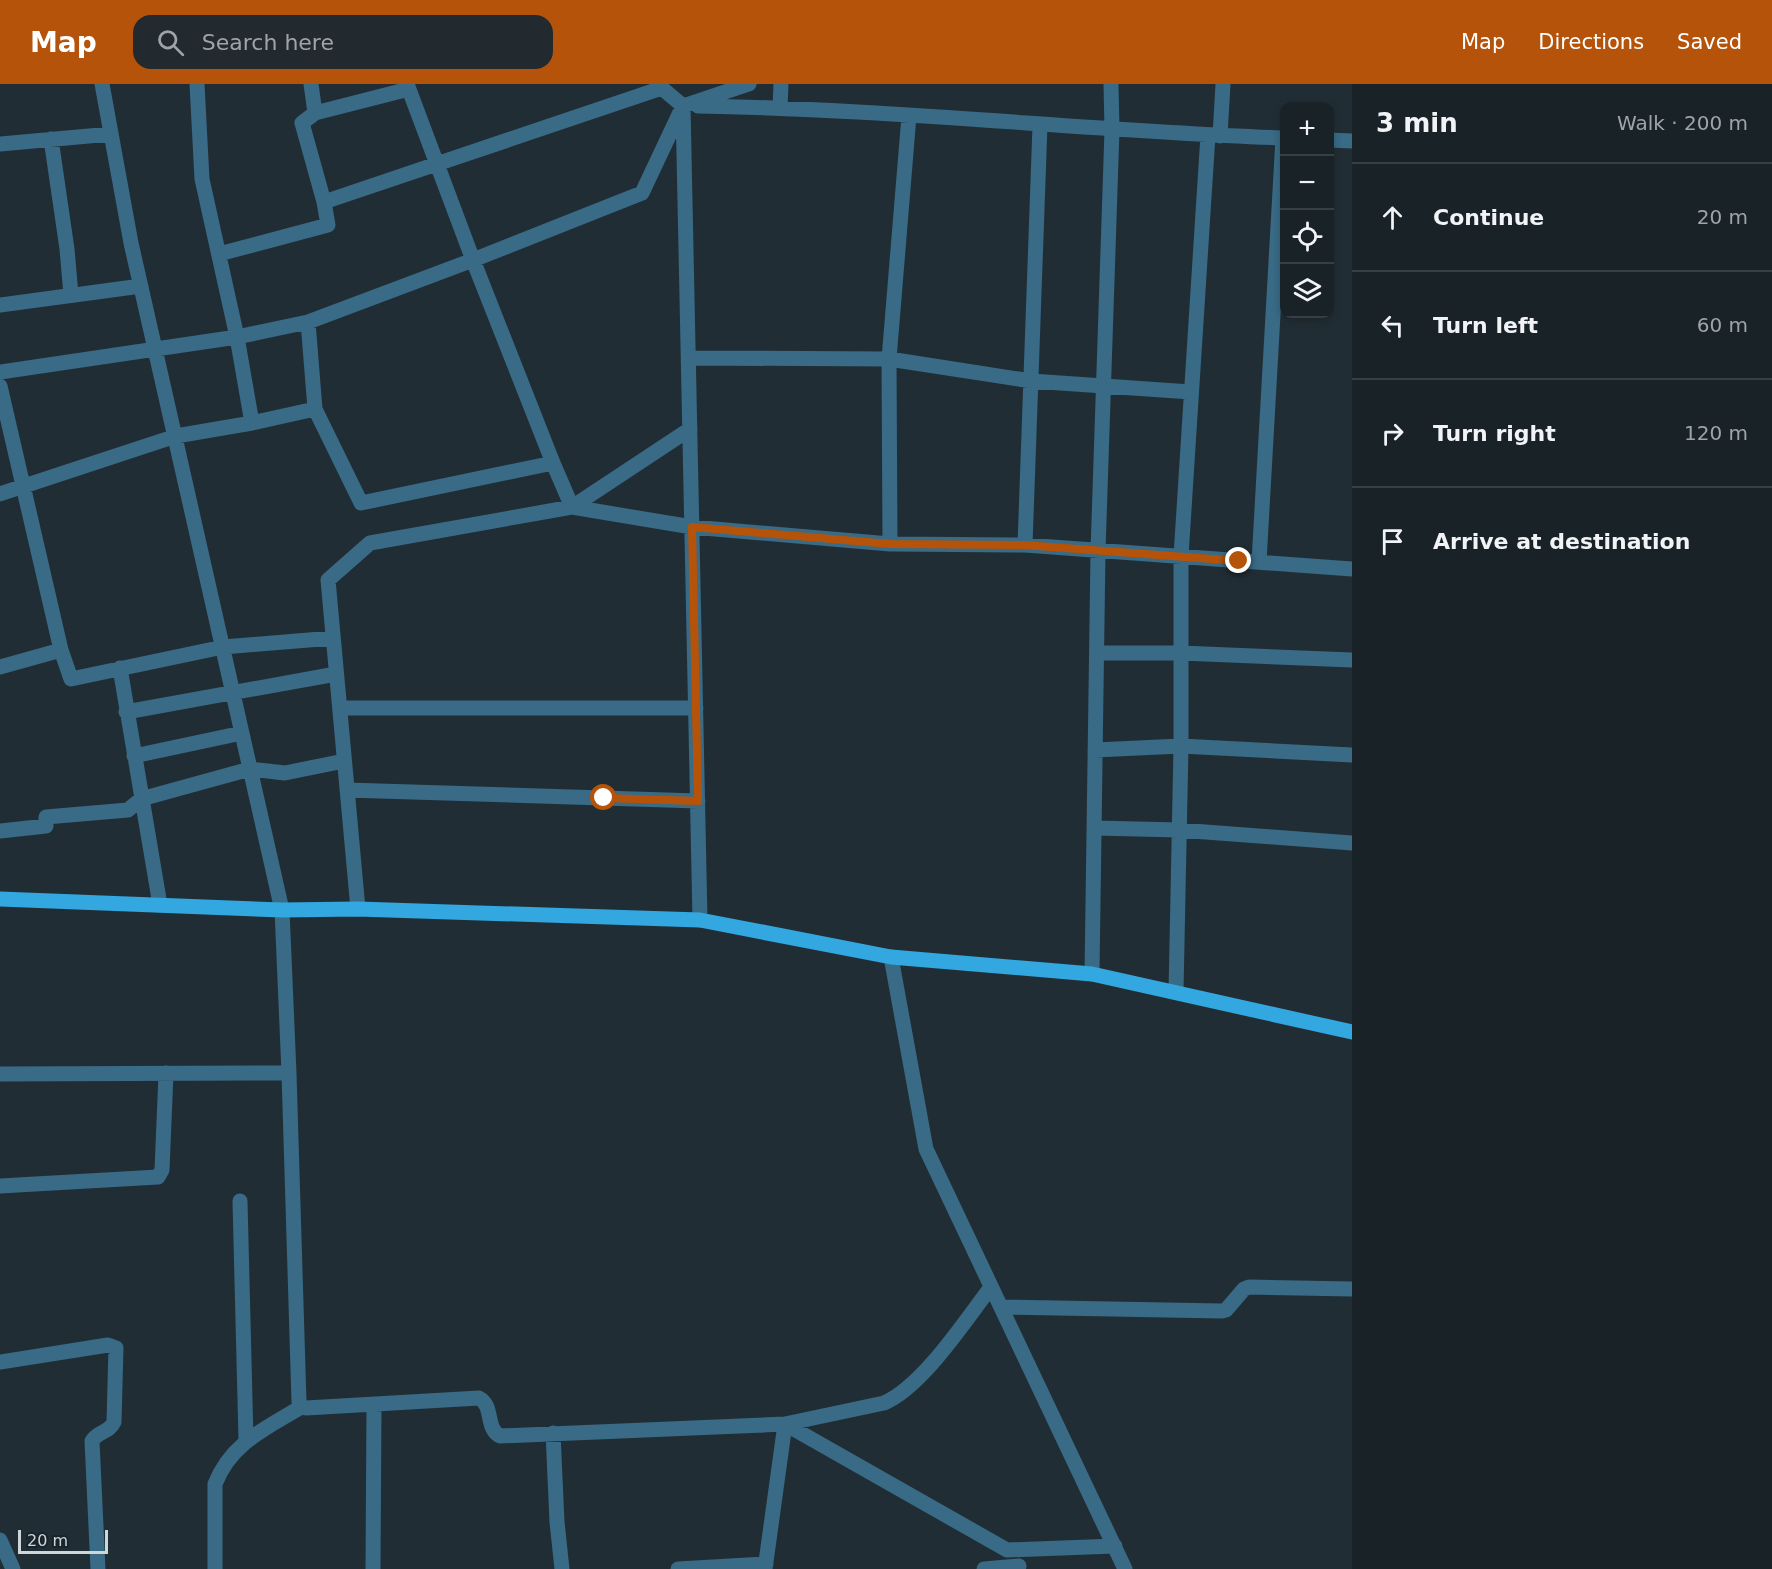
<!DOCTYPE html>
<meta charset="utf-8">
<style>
body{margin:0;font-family:"DejaVu Sans",sans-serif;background:#222a2f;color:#f1f3f6}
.controls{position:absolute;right:18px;top:18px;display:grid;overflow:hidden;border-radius:12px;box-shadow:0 3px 9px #0003}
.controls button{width:54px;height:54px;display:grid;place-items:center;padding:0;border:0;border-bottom:2px solid #373f44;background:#192227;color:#f1f3f6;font:30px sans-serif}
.scale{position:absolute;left:18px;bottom:15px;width:90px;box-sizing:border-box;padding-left:6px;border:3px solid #ced6da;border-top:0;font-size:16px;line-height:21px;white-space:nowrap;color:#ced6da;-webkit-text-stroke:4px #18232a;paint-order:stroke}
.stop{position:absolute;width:18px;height:18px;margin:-14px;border:4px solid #b45309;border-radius:50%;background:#fff}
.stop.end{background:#b45309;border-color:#fff;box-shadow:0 2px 6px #0008}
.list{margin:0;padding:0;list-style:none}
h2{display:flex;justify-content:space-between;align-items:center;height:78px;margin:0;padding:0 24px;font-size:26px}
h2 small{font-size:20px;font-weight:400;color:#9fa4a7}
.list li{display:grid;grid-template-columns:39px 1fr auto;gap:18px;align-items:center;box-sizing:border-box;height:108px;padding:0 24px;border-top:2px solid #373f44}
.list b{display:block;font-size:22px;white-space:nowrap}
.list em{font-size:20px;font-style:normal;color:#9fa4a7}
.icon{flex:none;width:33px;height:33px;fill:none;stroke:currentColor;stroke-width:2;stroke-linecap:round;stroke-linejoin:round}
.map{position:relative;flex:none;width:1352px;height:1485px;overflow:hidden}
header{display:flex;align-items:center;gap:36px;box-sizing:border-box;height:84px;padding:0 30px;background:#b45309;color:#fff}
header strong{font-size:28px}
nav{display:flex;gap:33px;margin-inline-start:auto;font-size:21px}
.search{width:420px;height:54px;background:#222a2f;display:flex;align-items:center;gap:15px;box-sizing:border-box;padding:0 21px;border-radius:18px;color:#9fa4a7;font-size:22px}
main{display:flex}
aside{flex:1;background:#192227}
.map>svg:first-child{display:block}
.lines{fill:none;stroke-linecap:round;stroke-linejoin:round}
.minor{stroke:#396a86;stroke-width:15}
.major{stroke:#32a7e0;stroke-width:15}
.route{stroke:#b45309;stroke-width:8}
</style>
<header>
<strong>Map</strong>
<div class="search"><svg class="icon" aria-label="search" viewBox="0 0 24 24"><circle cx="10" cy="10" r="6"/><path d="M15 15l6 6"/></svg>Search here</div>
<nav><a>Map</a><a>Directions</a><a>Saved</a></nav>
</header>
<main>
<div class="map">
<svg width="1352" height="1485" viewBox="0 0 1352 1485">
<rect width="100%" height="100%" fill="#212d34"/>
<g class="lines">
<!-- minor -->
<path class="minor" d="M102,0L131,159L282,826L289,989L299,1318L301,1323L306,1324L479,1314C494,1322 485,1344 500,1352L785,1340L884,1319C922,1303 965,1237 991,1203
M197,0L202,95L237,253L252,339
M311,0L315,29L302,39L324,118
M407,0L473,176L553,379L572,423L690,345
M657,0L683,22L700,836
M698,22C894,25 1089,47 1284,54
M780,23L781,0
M315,29L409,5
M1220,52L1223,0
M51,55L67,165L71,211
M1330,56L1352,57
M0,60L111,50
M219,170L328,141L324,118L662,4
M0,221L141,202
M689,274L889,275L1031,297L1191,308
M0,288L237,253L308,238
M0,302L61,566L0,583
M315,325L361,419L553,379
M0,410L176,352L252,339L315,325L308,238L473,176L642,109L683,22L749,0
M890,460L889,275L909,32
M1025,461L1040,41
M1259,478L1283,54
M61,566L71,595L223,563L333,554
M1097,569H1181L1352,576
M120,584L160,821
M340,624H696
M126,628L336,590
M1095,666L1181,662L1352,671
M134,672L242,649
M347,706L698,717
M1095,744L1179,746L1352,759
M0,747L46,742V733L128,726L141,715L250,685L285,689L344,677
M358,825L328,496L370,459L572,423L692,443L890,460L1025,461L1352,485
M891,873L926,1065L1125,1485
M1092,890L1098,467L1112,46L1111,0
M1176,908L1181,662V472L1208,51
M0,990L289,989
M0,1102L158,1093L162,1086L166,989
M240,1117L246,1356
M1001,1223L1222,1227L1226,1226L1244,1205L1249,1203L1352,1205
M0,1278L108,1261L116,1264L114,1338C109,1349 98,1347 92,1357L98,1485
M553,1349L557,1438L562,1485
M0,1456L13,1485
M215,1485V1400C231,1359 265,1345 301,1323
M373,1485L374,1321
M678,1485L766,1480
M765,1485L785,1340L1007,1466L1115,1462
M984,1485L1019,1482"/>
<!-- major -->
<path class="major" d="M0,815L282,826L358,825L700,836L891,873L1092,890L1352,948"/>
</g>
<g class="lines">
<!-- route -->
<path class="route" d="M604,714L698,717L692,443L890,460L1024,461L1239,477"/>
</g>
</svg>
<div class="controls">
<button>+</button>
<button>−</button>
<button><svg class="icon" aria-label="locate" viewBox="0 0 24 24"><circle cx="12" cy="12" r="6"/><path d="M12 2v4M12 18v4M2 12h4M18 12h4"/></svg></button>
<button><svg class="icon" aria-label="layers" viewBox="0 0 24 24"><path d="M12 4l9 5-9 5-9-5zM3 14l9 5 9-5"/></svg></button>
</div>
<div class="scale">20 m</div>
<div class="stop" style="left:604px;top:714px"></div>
<div class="stop end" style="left:1239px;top:477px"></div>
</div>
<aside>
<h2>3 min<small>Walk · 200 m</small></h2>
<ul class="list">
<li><svg class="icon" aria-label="ahead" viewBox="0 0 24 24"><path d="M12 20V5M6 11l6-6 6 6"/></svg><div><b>Continue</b></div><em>20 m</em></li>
<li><svg class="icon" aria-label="left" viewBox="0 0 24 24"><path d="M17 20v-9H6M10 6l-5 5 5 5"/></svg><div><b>Turn left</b></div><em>60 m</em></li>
<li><svg class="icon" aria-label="right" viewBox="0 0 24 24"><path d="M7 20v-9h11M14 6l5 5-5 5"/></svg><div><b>Turn right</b></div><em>120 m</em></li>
<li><svg class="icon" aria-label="arrive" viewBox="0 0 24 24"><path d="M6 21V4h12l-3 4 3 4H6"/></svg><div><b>Arrive at destination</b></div></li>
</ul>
</aside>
</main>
